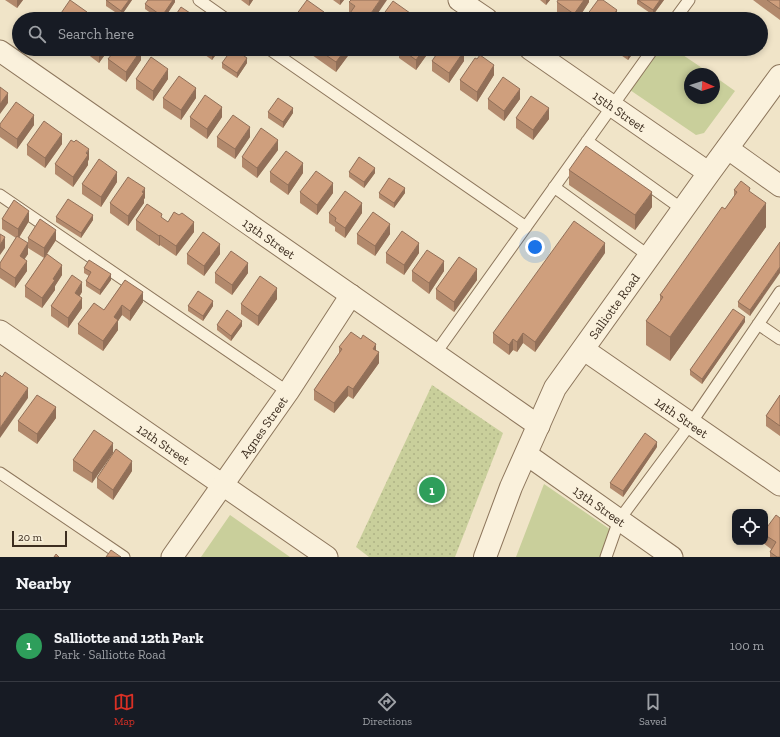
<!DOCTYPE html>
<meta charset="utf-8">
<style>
body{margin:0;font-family:"Zilla Slab",serif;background:#242831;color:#f1f3f6}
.controls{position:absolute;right:12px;bottom:12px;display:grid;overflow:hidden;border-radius:8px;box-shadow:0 2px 6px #0003}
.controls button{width:36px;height:36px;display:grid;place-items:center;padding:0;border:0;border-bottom:1px solid #363941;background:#171b24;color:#f1f3f6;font:20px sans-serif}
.compass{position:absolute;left:684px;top:68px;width:36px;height:36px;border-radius:50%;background:#171b24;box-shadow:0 2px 6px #0003;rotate:93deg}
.scale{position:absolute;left:12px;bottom:10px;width:55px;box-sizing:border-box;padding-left:4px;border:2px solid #3d2e20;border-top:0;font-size:11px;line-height:14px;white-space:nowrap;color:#3d2e20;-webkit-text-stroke:3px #f7eed8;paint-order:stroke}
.you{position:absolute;left:535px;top:247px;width:14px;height:14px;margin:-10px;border:3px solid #fff;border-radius:50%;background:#1a73e8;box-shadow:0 0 0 6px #1a73e833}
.badge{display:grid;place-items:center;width:26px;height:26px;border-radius:50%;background:#d93025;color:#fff;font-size:13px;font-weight:700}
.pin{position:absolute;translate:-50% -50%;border:2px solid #fff;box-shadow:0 1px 4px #0006}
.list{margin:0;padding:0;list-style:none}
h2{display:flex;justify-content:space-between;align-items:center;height:52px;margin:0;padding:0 16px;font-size:17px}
h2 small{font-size:13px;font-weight:400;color:#9ea1a6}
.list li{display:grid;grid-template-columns:26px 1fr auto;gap:12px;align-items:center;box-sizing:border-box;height:72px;padding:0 16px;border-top:1px solid #363941}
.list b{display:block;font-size:15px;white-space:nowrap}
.list p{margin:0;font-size:13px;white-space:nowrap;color:#9ea1a6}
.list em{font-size:13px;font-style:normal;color:#9ea1a6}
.icon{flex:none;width:22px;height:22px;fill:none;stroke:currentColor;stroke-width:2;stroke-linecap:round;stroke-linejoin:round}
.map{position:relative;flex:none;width:780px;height:557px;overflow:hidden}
.search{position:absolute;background:#171b24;box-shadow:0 2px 6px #0003;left:12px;right:12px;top:12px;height:44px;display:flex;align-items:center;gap:10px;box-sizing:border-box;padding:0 14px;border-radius:22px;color:#9ea1a6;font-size:15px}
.sheet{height:124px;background:#171b24}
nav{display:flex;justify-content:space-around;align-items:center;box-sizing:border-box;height:56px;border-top:1px solid #363941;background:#171b24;font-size:11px;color:#9ea1a6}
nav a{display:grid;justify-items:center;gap:2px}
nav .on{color:#d93025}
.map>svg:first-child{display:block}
.grass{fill:#c9cf9b}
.park{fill:url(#park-dots)}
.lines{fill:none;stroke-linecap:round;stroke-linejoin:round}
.service-casing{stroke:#8d765c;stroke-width:13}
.minor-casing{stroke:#8d765c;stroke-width:23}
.tertiary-casing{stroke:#8d765c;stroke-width:24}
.service{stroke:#faf1dc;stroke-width:11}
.minor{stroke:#faf1dc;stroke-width:21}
.tertiary{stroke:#faf1dc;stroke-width:22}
.wall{fill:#b2896c}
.shaded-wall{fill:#916f58}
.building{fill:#cf9f7d;stroke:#916f58}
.labels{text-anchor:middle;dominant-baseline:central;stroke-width:4;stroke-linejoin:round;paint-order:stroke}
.street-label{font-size:13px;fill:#3d2e20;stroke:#f7eed8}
</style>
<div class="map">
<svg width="780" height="557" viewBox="0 0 780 557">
<defs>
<pattern id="park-dots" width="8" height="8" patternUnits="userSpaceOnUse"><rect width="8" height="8" fill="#c9cf9b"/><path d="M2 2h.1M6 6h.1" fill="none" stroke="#aeb285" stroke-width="1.8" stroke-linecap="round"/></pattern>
</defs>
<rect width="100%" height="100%" fill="#f0e4c8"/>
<!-- grass -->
<path class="grass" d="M661,49H674L711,74H690V98H714V76L735,91L704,133L696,135L630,90Z
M544,484L611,530L601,557H516Z
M230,515L290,557H201Z"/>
<!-- park -->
<path class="park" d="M432,385L503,433L455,557H369L356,547Z"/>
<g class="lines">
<defs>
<path id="service" d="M199,0L226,19
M675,19L689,0
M269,49L526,227
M587,141L682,209
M554,187L649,256
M0,195L288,392
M758,324L780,339
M435,354L653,49
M0,473L124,557
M606,557L619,520L691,423L780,292"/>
<g id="minor">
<path d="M459,0L487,19"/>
<path id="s1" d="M530,49L709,173"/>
<path id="s2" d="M0,51L539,426"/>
<path d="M727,148L780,186"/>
<path id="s3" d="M0,331L327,557"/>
<path id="s4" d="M583,349L780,485"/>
<path id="s5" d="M526,454L672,557"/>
<path id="s6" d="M172,557L288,392L351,295"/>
</g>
<g id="tertiary">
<path id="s7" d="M485,557L511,487L555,388L709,173L780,76"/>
</g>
</defs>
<!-- service casing -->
<use href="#service" class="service-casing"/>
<!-- minor casing -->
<use href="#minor" class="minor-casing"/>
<!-- tertiary casing -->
<use href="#tertiary" class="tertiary-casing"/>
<!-- service -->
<use href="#service" class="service"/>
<!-- minor -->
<use href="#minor" class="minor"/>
<!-- tertiary -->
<use href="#tertiary" class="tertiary"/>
</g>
<!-- wall -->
<path class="wall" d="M5,0H23L17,8Z
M106,0H132L121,16L106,6Z
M175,0V2L164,19H159L145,9V4Z
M241,0H253L249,6Z
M333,0H344L340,5Z
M540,0H550L546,5Z
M589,0V2L578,19H567L557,12V2Z
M637,0H664L653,15L637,4Z
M753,0H780V20Z
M349,2L374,19L350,13L349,12Z
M82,49H109L99,63L82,50Z
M197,49H220L212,60Z
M312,49H353L336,72L312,55Z
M399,49H431L416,70L399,58Z
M612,49H636L628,60Z
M108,59L141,60L126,82L108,69Z
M477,59L494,75L477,102L460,90V80Z
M432,61H464L449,83L432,71Z
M222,63H247L237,78L222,68Z
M136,79H168L153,101L136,89Z
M163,98H196L181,120L163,108Z
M488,99H520L504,121L488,109Z
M268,112L293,113L283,128L268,118Z
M190,117H222L207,139L190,127Z
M516,118L549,119L533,140L516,128Z
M0,124L34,125L17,149L0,137Z
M217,137H250L235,159L217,147Z
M62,144L45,168L27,155V145Z
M278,150L257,178L242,167V157Z
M89,159L88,161V165L73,187L55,174V164Z
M569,170L652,207L635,230L569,185Z
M270,172L303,173L288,195L270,182Z
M349,172L375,173L364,188L349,177Z
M117,182L101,207L82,194V184Z
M734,190L750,192L766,227L670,361L646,345V321L660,301V295L725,209L734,197Z
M300,192L333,193L317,215L300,203Z
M379,193H405L394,208L379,198Z
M145,198L144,199V203L128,226L110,213V203Z
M329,213H362L345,238L335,231V227L329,223Z
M56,217L93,220L81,238L56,222Z
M2,219L29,221L19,238L28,254L24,259L27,271L15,288L0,278V263L16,238L2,229Z
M136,220L168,222L194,232L176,256L160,245L159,246L136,230Z
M357,234H390L375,256L357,244Z
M28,238L56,240L47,254L62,275L55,286V290L42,308L25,297V286L44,258L28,248Z
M780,242L750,316L738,307V302Z
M386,253H419L404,275L386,263Z
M605,253L535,352L523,343L517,352L513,350L509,355L493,343V333Z
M187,254H220L204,276L187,264Z
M84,268L111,280L100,295L86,286V281L89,276L84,273Z
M412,271H444L429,294L412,281Z
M215,273H248L232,295L215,283Z
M125,280L143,302L130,321L122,315L118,321V330L103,351L78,334V324L104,310Z
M477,280L454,312L436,299V289Z
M82,292L79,297L82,308L68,328L51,316V306Z
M277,299L258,326L241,314V304Z
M188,306H213L203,321L188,311Z
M745,322L702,384L690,375V370Z
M217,325L242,326L231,341L217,330Z
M339,347L376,350L379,363L353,399L348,396L334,413L314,400V390L339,354Z
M780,395V436L766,426V416Z
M56,418L37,444L18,431V421Z
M657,447L623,497L610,488V483Z
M113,453L92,483L73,471V460Z
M132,471L113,500L97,488V478Z
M780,518V557H770V552L771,549L763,543V542H765V530Z"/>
<!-- shaded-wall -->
<path class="shaded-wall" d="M17,0H23L17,8Z
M129,0H132L121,16V11Z
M173,0H175V2L164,19H162V16Z
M249,0H253L249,6Z
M340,0H344L340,5Z
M380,0H387L374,19H367Z
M546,0H550L546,5Z
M584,0H589V2L578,19H574V14Z
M660,0H664L653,15V10Z
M617,10V19H610Z
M87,12V19H83Z
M324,12V17L322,19H319Z
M410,13V19H406Z
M102,49H109L99,63V52Z
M216,49H220L212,60V55Z
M346,49H353L336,72V62Z
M424,49H431L416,70V60Z
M629,49H636L628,60V50Z
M141,50V60L126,82V72Z
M464,51V61L449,83V73Z
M247,58V63L237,78V73Z
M494,65V75L477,102V92Z
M168,69V79L153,101V91Z
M196,88V98L181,120V110Z
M520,89V99L504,121V111Z
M8,93V103L0,114V104Z
M222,107V117L207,139V129Z
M293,108V113L283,128V122Z
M549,108V119L533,140V130Z
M34,115V125L17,149V139Z
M250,127V137L235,159V149Z
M62,134V144L45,168V158Z
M278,140V150L257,178V168Z
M89,149V159L88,161V165L73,187V177Z
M303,163V173L288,195V185Z
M375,168V173L364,188V182Z
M117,172V182L101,207V197Z
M333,183V193L317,215V205Z
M145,188V198L144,199V203L128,226V216Z
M405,188V193L394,208V203Z
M652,192V207L635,230V215Z
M362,203V213L345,238V228Z
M766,203V227L670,361V337Z
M29,211V221L18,239V229Z
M93,215V220L81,238V233Z
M194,222V232L176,256V246Z
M390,224V234L375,256V246Z
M56,230V240L44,258V248Z
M160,235V245L159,246V236Z
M5,237V248L0,255V245Z
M28,243V254L20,266V256Z
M419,243V253L404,275V265Z
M605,243V253L535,352V342Z
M220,244V254L204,276V266Z
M27,261V271L15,288V278Z
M444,261V271L429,294V283Z
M248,263V273L232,295V285Z
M62,265V275L55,286V290L42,308V298L53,279Z
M780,267V273L750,316V310Z
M477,269V280L454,312V302Z
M111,274V280L100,295V290Z
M82,282V292L75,303V293Z
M277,288V299L258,326V316Z
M143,292V302L130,321V311Z
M82,298V308L68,328V318Z
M213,301V306L203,321V316Z
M122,305V315L118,321V330L103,351V341L114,317Z
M745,317V322L702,384V379Z
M242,321V326L231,341V336Z
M523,333V343L517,352V342Z
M513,339V350L509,355V345Z
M376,344V354L373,349Z
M379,352V363L353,399V389Z
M348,386V396L334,413V403Z
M28,388V398L0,438V428Z
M56,407V418L37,444V434Z
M657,442V447L623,497V491Z
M113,443V453L92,483V473Z
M132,461V471L113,500V490Z"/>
<!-- building -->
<path class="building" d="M70,0L87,12L83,19H57Z
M106,0H129L121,11Z
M148,0H173L162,16L145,4Z
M307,0L324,12L319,19H293Z
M351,0H380L367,19H346L355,6L349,2Z
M558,0H584L574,14L557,2Z
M598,0H603L617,10L610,19H584Z
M638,0H660L653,10Z
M767,0H780V9Z
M393,1L410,13L406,19H380Z
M181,7L199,19H173Z
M627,16L630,19H624Z
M95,49H102L99,52Z
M116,49H140L141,50L126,72L108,59Z
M204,49H216L212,55Z
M232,49H234L247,58L237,73L222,63Z
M317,49H346L336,62Z
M401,49H424L416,60Z
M440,49H461L464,51L449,73L432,61Z
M480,55L494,65L477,92L460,80L475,58L477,59Z
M151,57L168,69L153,91L136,79Z
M179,76L196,88L181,110L163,98Z
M503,77L520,89L504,111L488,99Z
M0,87L8,93L0,104Z
M205,95L222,107L207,129L190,117Z
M531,96L549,108L533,130L516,118Z
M278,98L293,108L283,122L268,112Z
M16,102L34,115L17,139L0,127V124Z
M233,115L250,127L235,149L217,137Z
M44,121L62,134L45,158L27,145Z
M261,128L278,140L257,168L242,157Z
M71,140L74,142L76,140L89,149L86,153L88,155L73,177L55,164Z
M586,146L652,192L635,215L569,170Z
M286,151L303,163L288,185L270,172Z
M359,157L375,168L364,182L349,172Z
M99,159L117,172L101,197L82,184Z
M316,171L333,183L317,205L300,192Z
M128,177L145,188L142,192L144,193L128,216L110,203Z
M389,178L405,188L394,203L379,193Z
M741,181L750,188L749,191L766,203L670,337L646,321L663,297L660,295L722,207L725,209L737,192L734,190Z
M345,191L362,203L345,228L335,221L336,218L329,213Z
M68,199L93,215L81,233L56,217Z
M14,200L29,211L18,229L2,219Z
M147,204L162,214L161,217L168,222L174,212L179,215L182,213L194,222L176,246L160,235L159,236L136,220Z
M373,212L390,224L375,246L357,234Z
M40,219L56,230L44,248L28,238Z
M574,221L605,243L535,342L523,333L517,342L513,339L509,345L493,333Z
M402,231L419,243L404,265L386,253Z
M203,232L220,244L204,266L187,254Z
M0,234L5,237L0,245Z
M17,236L28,243L20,256L27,261L15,278L0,268V263Z
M780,242V267L750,310L738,302Z
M427,250L444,261L429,283L412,271Z
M231,251L248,263L232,285L215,273Z
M47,254L62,265L53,279L55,280L42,298L25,286Z
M459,257L477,269L454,302L436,289Z
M89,260L111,274L100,290L86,281L91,272L84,268Z
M72,275L82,282L75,293L82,298L68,318L51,306Z
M260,276L277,288L258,316L241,304Z
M125,280L143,292L130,311L122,305L114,317L118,320L103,341L78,324L94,303L104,310Z
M198,291L213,301L203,316L188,306Z
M733,309L745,317L702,379L690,370Z
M227,310L242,321L231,336L217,325Z
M351,332L361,339L363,335L376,344L373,349L379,352L353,389L348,386L334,403L314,390L342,349L339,347Z
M5,372L28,388L0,428V375L2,377Z
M37,395L56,407L37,434L18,421Z
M780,395V426L766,416Z
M94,430L113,443L92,473L73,460Z
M645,433L657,442L623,491L610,483Z
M116,449L132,461L113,490L97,478Z
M776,515L780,518V557H777L770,552L776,542L765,535V530Z
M111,550L121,557H106Z
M56,554L59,557H54Z"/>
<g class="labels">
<!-- street labels -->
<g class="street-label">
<text stroke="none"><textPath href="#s1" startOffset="109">15th Street</textPath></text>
<text stroke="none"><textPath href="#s2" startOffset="328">13th Street</textPath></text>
<text stroke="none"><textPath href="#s7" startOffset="284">Salliotte Road</textPath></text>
<text stroke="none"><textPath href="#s4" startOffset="120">14th Street</textPath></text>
<text stroke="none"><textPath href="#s6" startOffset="159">Agnes Street</textPath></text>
<text stroke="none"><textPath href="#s3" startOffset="199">12th Street</textPath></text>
<text stroke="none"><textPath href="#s5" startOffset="90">13th Street</textPath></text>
</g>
</g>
</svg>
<div class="controls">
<button><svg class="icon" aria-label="locate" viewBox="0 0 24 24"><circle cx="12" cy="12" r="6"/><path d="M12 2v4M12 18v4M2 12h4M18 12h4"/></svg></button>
</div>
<svg class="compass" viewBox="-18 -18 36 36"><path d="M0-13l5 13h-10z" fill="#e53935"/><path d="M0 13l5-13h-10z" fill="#9ea1a6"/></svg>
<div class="scale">20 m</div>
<div class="you"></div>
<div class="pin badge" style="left:432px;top:490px;background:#2e9e5b">1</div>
<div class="search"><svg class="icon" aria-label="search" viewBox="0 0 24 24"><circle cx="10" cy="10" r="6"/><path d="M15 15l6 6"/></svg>Search here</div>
</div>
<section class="sheet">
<h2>Nearby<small></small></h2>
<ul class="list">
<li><span class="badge" style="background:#2e9e5b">1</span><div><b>Salliotte and 12th Park</b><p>Park · Salliotte Road</p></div><em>100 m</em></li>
</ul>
</section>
<nav>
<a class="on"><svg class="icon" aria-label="map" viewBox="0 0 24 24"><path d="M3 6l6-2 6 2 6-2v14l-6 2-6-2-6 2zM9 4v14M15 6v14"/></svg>Map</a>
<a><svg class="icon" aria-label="directions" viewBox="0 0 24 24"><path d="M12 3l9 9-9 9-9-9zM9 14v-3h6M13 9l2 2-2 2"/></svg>Directions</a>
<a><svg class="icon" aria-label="saved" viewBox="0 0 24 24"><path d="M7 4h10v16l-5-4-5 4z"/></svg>Saved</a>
</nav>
